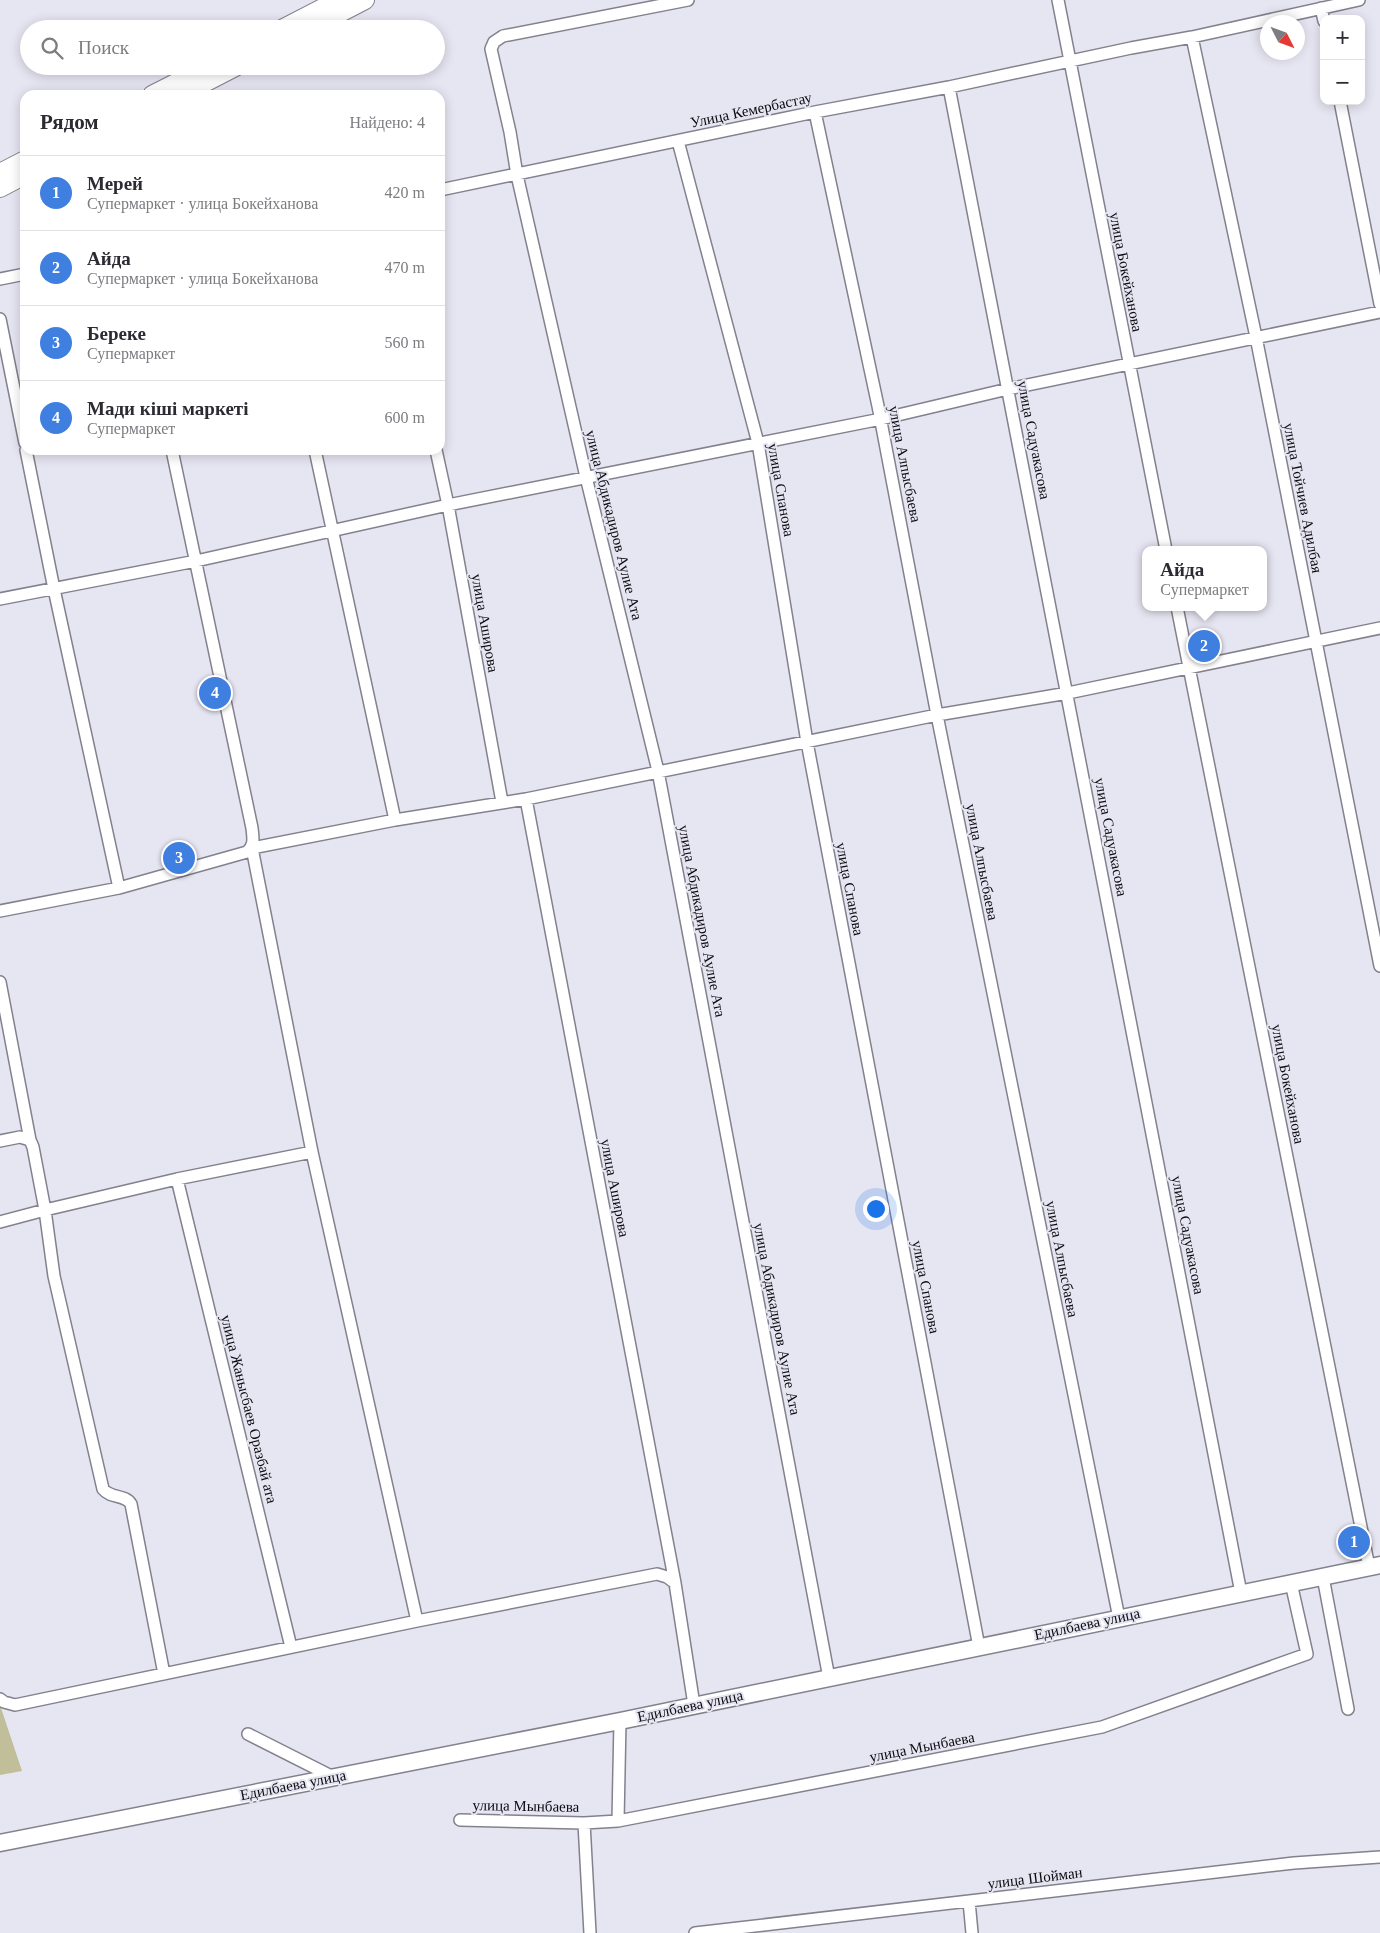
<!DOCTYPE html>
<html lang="ru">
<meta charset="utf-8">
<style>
body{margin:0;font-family:"Times New Roman",serif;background:#f7f7f7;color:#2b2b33}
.controls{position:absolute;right:15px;top:15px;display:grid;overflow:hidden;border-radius:10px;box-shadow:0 2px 12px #0003}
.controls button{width:45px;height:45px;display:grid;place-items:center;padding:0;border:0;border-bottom:1px solid #e1e1e2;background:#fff;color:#2b2b33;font:25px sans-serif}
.compass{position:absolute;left:1260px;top:15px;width:45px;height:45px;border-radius:50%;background:#fff;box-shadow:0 2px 12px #0003;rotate:132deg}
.you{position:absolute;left:875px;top:1208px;width:18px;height:18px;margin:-12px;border:4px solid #fff;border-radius:50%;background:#1a73e8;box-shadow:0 0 0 8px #1a73e833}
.badge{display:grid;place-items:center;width:32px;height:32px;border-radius:50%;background:#656330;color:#fff;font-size:16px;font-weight:700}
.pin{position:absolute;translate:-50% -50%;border:2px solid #fff;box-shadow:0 1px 5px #0006}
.popup{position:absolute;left:1142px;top:546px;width:125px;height:65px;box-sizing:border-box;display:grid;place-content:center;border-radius:10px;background:#fff;filter:drop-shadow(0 1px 4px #0005);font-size:16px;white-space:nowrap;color:#7c7c81}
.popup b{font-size:19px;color:#2b2b33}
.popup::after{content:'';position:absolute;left:50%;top:100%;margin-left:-10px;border:10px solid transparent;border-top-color:#fff}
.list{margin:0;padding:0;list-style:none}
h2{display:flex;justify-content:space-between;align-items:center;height:65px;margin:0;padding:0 20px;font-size:21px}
h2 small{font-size:16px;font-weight:400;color:#7c7c81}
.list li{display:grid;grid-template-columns:32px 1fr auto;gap:15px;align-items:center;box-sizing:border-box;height:75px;padding:0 20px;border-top:1px solid #e1e1e2}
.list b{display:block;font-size:19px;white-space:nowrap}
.list p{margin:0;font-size:16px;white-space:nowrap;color:#7c7c81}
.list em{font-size:16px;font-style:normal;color:#7c7c81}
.icon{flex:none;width:28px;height:28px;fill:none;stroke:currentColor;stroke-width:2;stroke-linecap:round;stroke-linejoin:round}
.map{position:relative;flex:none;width:1380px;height:1933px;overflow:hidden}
.search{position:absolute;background:#fff;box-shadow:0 2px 12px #0003;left:20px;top:20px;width:425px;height:55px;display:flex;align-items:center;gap:12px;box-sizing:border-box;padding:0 18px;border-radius:28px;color:#7c7c81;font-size:19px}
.panel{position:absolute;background:#fff;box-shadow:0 2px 12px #0003;left:20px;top:90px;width:425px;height:365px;border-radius:15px}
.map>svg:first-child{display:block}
.green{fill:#c0bf9a}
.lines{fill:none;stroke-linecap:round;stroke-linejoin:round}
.street-casing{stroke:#82818d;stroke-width:14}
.secondary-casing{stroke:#82818d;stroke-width:19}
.primary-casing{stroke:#82818d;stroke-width:20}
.street{stroke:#fff;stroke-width:11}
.secondary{stroke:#fff;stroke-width:16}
.primary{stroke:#fff;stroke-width:18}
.labels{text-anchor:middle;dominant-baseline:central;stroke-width:4;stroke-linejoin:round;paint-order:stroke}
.street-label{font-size:15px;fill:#0c0b10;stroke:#e6e5f2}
</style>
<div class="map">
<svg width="1380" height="1933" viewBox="0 0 1380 1933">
<rect width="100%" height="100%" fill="#e6e5f2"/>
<!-- green -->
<path class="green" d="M0,1705L22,1771L0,1775Z"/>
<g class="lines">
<defs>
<path id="street" d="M688,0L503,36L494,42L491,49L510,132L517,175L586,477L658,771L829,1678
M1058,0L1166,550
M1321,8L1324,21
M1192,37L1256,337L1380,966
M949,87L1241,1593
M1340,101L1380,304
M815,112L878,406L937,715L1119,1618
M678,141L758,443L807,742L979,1647
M440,190L815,112L949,87L1131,48L1192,37L1359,0
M0,279L25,274
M0,319L25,443
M26,450L54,589L119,888
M315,450L395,820
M436,450L448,505L502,802
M0,599L196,561L448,505L881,419L1008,389L1380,312
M1177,607L1369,1567
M526,799L675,1583
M0,911L119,888L247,852C255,845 253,838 252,828L172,450
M0,982L30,1140
M0,1141L20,1137L30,1140L33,1147L45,1210L0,1222
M177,1179L291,1647
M1323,1577L1348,1709
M417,1621L312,1152L252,848L395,820L526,799L937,715L1068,693L1380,628
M164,1674L131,1504C125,1494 111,1499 103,1489L54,1276L45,1210L177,1179L312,1152
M0,1699L4,1702L15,1705L417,1621L657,1574L667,1577L675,1583L694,1705
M248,1734L333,1777
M460,1820L584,1823L618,1821L1102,1727L1307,1654L1291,1583
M618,1821L620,1721
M584,1823L590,1933
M969,1901L972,1933
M695,1933L1294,1863L1380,1857"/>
<path id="secondary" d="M0,1843L620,1721L1380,1565"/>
<path id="primary" d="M282,29L338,0
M309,29L365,0
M152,95L209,66
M181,95L237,66
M0,173L25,160
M0,188L25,175"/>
</defs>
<!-- street casing -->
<use href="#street" class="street-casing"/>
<!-- secondary casing -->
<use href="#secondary" class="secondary-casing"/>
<!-- primary casing -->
<use href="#primary" class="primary-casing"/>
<!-- street -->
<use href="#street" class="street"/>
<!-- secondary -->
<use href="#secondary" class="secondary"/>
<!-- primary -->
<use href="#primary" class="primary"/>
</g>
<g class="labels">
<!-- street labels -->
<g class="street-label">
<text transform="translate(751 110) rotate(-12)">Улица Кемербастау</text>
<text transform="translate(1126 272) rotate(79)">улица Бокейханова</text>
<text transform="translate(1034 440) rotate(79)">улица Садуакасова</text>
<text transform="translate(905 464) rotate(79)">улица Алпысбаева</text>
<text transform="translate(781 490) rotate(80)">улица Спанова</text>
<text transform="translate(1303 498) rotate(79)">улица Тойчиев Адилбая</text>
<text transform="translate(614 525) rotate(76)">улица Абдикадиров Аулие Ата</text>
<text transform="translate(485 623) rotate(80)">улица Аширова</text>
<text transform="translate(1111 837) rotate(79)">улица Садуакасова</text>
<text transform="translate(982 862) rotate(79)">улица Алпысбаева</text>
<text transform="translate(850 889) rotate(79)">улица Спанова</text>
<text transform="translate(702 921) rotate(79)">улица Абдикадиров Аулие Ата</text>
<text transform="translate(1288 1084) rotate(79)">улица Бокейханова</text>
<text transform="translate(615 1188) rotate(79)">улица Аширова</text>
<text transform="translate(1188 1235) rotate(79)">улица Садуакасова</text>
<text transform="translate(1062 1259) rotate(79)">улица Алпысбаева</text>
<text transform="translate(926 1287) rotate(79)">улица Спанова</text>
<text transform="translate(777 1319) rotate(79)">улица Абдикадиров Аулие Ата</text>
<text transform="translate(249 1409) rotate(76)">улица Жанысбаев Оразбай ата</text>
<text transform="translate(1087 1624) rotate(-12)">Едилбаева улица</text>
<text transform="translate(690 1706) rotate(-12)">Едилбаева улица</text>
<text transform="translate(922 1747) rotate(-11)">улица Мынбаева</text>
<text transform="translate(293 1785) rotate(-11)">Едилбаева улица</text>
<text transform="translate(526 1806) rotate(1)">улица Мынбаева</text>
<text transform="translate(1035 1878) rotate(-7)">улица Шойман</text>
</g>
</g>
</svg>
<div class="controls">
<button>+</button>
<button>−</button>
</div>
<svg class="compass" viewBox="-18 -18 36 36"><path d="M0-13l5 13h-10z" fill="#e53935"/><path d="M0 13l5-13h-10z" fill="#7c7c81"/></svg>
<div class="you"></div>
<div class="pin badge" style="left:1354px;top:1542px;background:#3f7fe0">1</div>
<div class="pin badge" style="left:1204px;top:646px;background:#3f7fe0">2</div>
<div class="popup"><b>Айда</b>Супермаркет</div>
<div class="pin badge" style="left:179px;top:858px;background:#3f7fe0">3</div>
<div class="pin badge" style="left:215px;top:693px;background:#3f7fe0">4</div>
<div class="search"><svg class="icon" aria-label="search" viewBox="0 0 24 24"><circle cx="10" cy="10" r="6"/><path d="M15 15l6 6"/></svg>Поиск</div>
<section class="panel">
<h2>Рядом<small>Найдено: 4</small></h2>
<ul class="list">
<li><span class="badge" style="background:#3f7fe0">1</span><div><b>Мерей</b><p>Супермаркет · улица Бокейханова</p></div><em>420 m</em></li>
<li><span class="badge" style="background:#3f7fe0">2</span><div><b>Айда</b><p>Супермаркет · улица Бокейханова</p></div><em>470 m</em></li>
<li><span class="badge" style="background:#3f7fe0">3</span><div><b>Береке</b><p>Супермаркет</p></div><em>560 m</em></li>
<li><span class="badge" style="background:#3f7fe0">4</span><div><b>Мади кіші маркеті</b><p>Супермаркет</p></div><em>600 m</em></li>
</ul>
</section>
</div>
